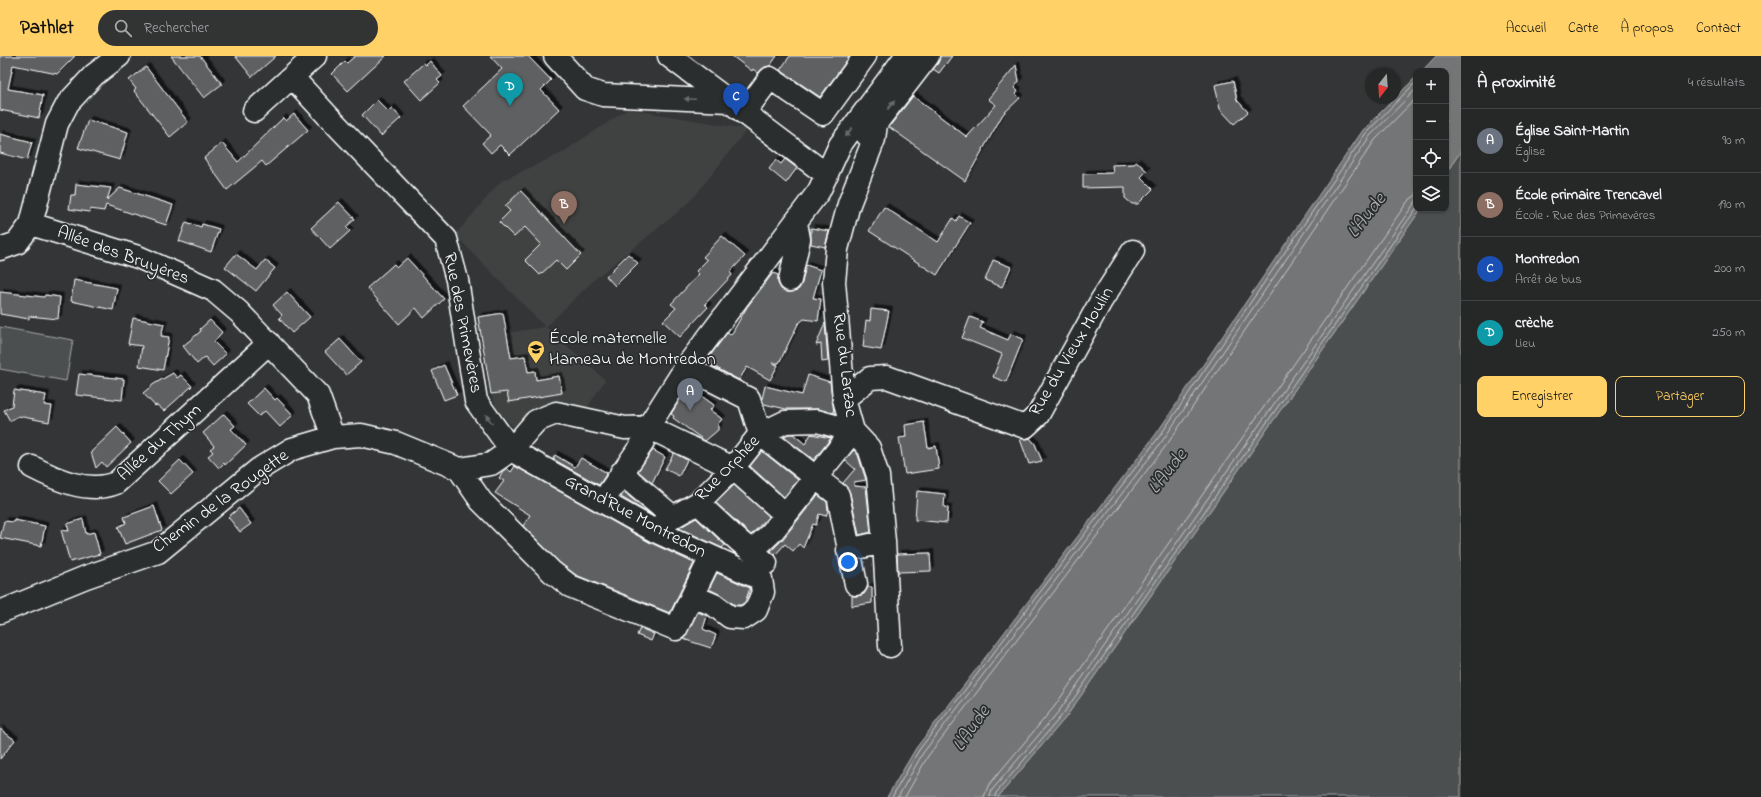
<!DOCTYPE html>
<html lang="fr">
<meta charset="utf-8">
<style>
body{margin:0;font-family:"Indie Flower",sans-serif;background:#323434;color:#f1f3f6}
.controls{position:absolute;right:12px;top:12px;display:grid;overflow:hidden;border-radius:8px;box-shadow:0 1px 3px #0004}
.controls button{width:36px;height:36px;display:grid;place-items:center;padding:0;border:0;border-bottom:1px solid #424445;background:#262828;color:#f1f3f6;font:20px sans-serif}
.compass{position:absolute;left:1365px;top:12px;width:36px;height:36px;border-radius:50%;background:#262828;box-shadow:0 1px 3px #0004;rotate:197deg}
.you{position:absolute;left:848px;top:506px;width:14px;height:14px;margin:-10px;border:3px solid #fff;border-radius:50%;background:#1a73e8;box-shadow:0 0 0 6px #1a73e833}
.badge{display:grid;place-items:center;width:26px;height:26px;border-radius:50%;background:#ffd166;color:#fff;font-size:13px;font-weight:700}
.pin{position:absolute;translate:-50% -33px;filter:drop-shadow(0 1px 2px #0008)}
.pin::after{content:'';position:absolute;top:21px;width:14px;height:12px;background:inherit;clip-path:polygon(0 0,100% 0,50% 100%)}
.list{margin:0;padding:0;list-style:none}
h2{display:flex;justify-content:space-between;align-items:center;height:52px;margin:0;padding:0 16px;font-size:17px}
h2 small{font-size:13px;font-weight:400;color:#a4a6a8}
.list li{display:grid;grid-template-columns:26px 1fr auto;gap:12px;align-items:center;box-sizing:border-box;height:64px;padding:0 16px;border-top:1px solid #424445}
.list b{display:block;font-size:15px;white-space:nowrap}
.list p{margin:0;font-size:13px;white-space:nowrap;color:#a4a6a8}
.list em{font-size:13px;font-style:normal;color:#a4a6a8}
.actions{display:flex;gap:8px;padding:12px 16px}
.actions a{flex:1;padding:9px 0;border:1px solid #ffd166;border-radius:8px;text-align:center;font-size:14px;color:#ffd166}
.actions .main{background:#ffd166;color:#111}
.icon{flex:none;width:22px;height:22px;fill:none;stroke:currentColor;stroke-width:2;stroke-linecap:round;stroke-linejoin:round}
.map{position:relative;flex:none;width:1461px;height:741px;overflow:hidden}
header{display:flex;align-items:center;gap:24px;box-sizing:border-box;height:56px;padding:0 20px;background:#ffd166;color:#111}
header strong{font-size:19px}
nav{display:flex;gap:22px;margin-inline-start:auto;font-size:14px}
.search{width:280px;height:36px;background:#323434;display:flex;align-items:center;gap:10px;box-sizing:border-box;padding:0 14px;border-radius:22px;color:#a4a6a8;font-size:15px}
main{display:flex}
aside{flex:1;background:#262828}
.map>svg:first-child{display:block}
.built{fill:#404243}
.green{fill:#4c4f50;stroke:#a6a7a8}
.water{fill:#737576;stroke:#abacad}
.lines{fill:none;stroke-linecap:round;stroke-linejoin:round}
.shore{stroke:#c7c8c8;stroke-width:1}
.building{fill:#5f6162;stroke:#fff;filter:url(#shadow)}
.minor-casing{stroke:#fff;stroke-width:25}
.minor{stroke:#2a2d2e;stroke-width:22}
.oneway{fill:#6a6c6d}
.labels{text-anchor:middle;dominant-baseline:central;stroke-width:3.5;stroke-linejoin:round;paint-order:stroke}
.street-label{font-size:18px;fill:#fff;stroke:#2a2d2e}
.poi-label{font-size:18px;fill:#fff;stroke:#2a2d2e;text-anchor:start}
.water-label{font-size:19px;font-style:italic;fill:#b2b3b4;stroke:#2a2d2e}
</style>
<header>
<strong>Pathlet</strong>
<div class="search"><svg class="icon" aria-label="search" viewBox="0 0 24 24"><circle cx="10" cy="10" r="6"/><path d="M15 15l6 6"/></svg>Rechercher</div>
<nav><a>Accueil</a><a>Carte</a><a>À propos</a><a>Contact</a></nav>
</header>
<main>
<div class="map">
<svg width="1461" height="741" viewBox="0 0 1461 741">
<defs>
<filter id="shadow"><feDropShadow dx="3.5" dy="-3.5" stdDeviation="0" flood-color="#0009"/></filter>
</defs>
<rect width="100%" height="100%" fill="#333536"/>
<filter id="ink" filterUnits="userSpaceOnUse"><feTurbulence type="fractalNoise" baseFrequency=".025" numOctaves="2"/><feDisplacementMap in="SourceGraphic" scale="8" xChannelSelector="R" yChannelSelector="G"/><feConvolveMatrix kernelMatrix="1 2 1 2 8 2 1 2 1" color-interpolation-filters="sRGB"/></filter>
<g filter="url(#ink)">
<!-- built -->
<path class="built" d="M628,53L747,73L695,140L677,157L596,222L546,271L605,324L585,355H531L513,371L498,354L491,338L481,281L545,271L455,179L501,125L560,98Z"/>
<!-- green -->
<path class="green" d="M1461,95V741H998L1066,661L1421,153H1446V117Z
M0,271L73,284L66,325L0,313Z"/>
<!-- water -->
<path class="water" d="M1436,0H1461V95L1446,117V15H1422Z
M1416,21V153H1421L1066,661L998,741H887L916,692L1156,378L1363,74Z"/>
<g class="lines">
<!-- shore -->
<path class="shore" d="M892,741L919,694L1159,381L1366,77L1416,26
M898,741L923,697L1163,384L1370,80L1416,33
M905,741L928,700L1168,387L1375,84L1416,42
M984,741L988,730L1054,651L1408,145L1416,139
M990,741L992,734L1059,655L1416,145
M995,741L996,737L1063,658L1416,153"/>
</g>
<!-- building -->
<path class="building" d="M0,0H75L57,18L13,9L8,33L43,39L39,62L0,54Z
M171,0H200L222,28L204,42Z
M235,0H276L252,21Z
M355,0H386L348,35L332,18L345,5L347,7Z
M490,0H528L551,24L541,34L559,53L510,99L500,89L491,97L482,87L491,79L463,50L502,13Z
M732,0H777L770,10L765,11L758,17L753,13L752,15Z
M790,0H850L820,41L780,14Z
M940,0H952L939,17L933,13L938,7Z
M430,5L442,20L437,24L440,27L421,44L404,25L424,7L426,9Z
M1016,9L1019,25L1014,32L1018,35L1016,38L1020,42L1003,58L965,125L889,71L913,40L967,81L996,49L988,43Z
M146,11L188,66L170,81L134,35L136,33L129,24Z
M1233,25L1237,44L1248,56L1234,68L1220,53L1215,29Z
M377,44L388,55L392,52L401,62L381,80L362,59Z
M294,58L308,74L266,110L262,105L227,134L204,102L222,87L238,106L283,62L286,65Z
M88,64L128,76L120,104L78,92Z
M0,78L32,86L27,104L0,97Z
M785,103L797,112L786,127L769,113L776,104L781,108Z
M1137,106L1147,115L1141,121L1153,133L1138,148H1132L1125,142V131L1083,132V118L1113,117L1112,109L1134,108Z
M76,128L111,132L107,144L120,132L173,149L166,169L106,149L104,155L90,153L89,156L69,153L71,139H75Z
M521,135L581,199L566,214L556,204L540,219L525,204L541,188L525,171L514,181L499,166L510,155L505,150Z
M339,146L355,163L346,171L350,175L330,193L311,172Z
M884,151L938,186L953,162L956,165L959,160L970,167L937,219L869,175Z
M186,166L201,171L202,168L219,173L211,196L179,185Z
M811,172L829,175L825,191L811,188Z
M722,180L745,200L730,216L732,219L705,248L708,251L680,281L663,265L676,252L671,248L699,218L696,215L707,204L703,201Z
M236,198L257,214L265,204L275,212L256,235L225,211Z
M628,198L638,207L615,230L606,220Z
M407,202L444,243L424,262L416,252L399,268L367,232L394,208L397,211Z
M993,204L1011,211L1002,231L985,224Z
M806,209L821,214L813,242L821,243L818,265L804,263L798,268L779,307H772L778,309L770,324L747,311L739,324L713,310L707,304L727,277L731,279L747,251L773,217L778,219V227L781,233L787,236H793L799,233L802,227Z
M74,224L117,232L113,254L71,245Z
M0,236L44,241L45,239L60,241L58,263L29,260V263L0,258Z
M287,236L310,261L292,277L279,262L282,259L273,249Z
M871,253L889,255L881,294L863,291L866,264L870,265Z
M503,257L511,302L525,300L528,316L535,315L536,324L559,320L562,337L509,346L507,336L491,338L478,261Z
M970,261L983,266L980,272L1008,284L1011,278L1023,283L1006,326L993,321L1002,298L962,282Z
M133,262L164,268L161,280L169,281L163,314L139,310L142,290L128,288Z
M210,264L222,276L214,286L226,298L213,310L205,301L197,308L183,290L201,275L200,273Z
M825,267L828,305L822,306L821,288L816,289Z
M340,283L361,306L346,319L325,296Z
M444,309L457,339L444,344L432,315Z
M173,317L177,322L181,319L192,330L164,355L157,349L155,350L143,337L154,328Z
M79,318L124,323L122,344L76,339Z
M808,319L830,326L834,357L817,353H786L764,348L762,343L765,330L802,339Z
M690,327L698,333L696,336L714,349L710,354L722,363L718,368V374L705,385L673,362L674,360L671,358Z
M264,332L275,344L277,342L293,359L280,371L265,355L259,360L247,348Z
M14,334L46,339L44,349L52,350L49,366L18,360L10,365L4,354L12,350Z
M224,358L235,370L231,373L246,389L225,409L224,407L219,412L208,400L213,396L210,393L214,390L203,377Z
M924,366L928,392L936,390L939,413L905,418L899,382L906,381L905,369Z
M117,371L131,387L106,411L102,406L96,412L91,396Z
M788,378H793L805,388L811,378L831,382L814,404L784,381Z
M1030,382L1035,388L1042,405L1029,408L1020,383Z
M653,394L665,401L652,427L638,415Z
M854,394L858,399L866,424L854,426V430L866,431L871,476L859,479L850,437L843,427L855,413L845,404Z
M762,395L798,424L784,441L750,410Z
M674,397L687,404L679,420L665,413Z
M555,399L575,411L581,402L607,417L599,429L553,403Z
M180,404L193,418L171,438L158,425Z
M515,410L649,486L694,507L670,557L576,519L560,507L523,470L530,459L495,437L504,425L499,422L505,413L507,412L511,416Z
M734,429L769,460L751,479L716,447Z
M917,435L945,438L944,451L948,452L947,467L915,464Z
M624,436L650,458L621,441Z
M818,439L827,446L828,455L826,460L819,458L816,469L813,468L803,492L799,488L793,495L785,488L775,499L771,495L782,484Z
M154,450L162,474L125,488L118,471L126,467L124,461Z
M239,452L251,468L240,476L228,461Z
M696,462L725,489L722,492L679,472Z
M83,463L86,478L94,476L100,498L70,506L61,474L69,475L67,468Z
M14,464L45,470L41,490L0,482L4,465L14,466Z
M930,497L931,515L898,516L897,498Z
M717,517L750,532L745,546L741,549H735L721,539L709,533Z
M868,531H872V547L852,550V540H858L864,538Z
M698,556L707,560L703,573L716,579L711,592L683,583Z
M640,572L654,578L651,585L637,579Z
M0,673L15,684L0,703Z"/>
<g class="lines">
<defs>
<path id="minor" d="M555,0L585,33L603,39L729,45
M669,0L827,119
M293,22L328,60L446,183L457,224L476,345L511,394L655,475L761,523L763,536L756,554L744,562L730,561L714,549L693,540
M254,55L315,0
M744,57L770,22L823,58L865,0
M863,58L876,68L874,83L849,148L837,193L834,226L844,343L853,375L869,392L878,420L884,486L890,590
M867,79L928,0
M31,168L138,201L213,234L239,256L318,339L333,381
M0,193L17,187L31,168L57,68L68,47L94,19L119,0
M790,224L799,183L796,167
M686,311L749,343L760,378L838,439L856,528
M844,343L870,322L887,321L1025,371L1038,359L1101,245L1133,195
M32,411C57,424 89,438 116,427L269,287
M459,413L481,445L552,516L570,530L676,573L711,501
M621,417L673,461
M603,445L642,388L648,371L733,412L786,459
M698,447L738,484L766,507
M655,475L673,461L698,447L733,412L760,378L785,366L817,365L853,375L772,476L752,495
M848,494L884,486
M0,556L86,521L158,496L259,413L292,393L333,381L361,379L396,387L459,413L491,408L511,394L536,365L556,357L625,372L648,371L686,311L819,135L840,89L906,0"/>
</defs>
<!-- minor casing -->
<use href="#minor" class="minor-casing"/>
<!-- minor -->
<use href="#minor" class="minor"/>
</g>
<!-- one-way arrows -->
<defs><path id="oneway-solid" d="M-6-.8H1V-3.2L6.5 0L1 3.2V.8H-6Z"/></defs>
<g class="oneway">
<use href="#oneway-solid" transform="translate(690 43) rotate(-178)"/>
<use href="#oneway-solid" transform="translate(891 49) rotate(-53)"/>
<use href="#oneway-solid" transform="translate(849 76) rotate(127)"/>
<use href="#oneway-solid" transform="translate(489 363) rotate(-125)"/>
</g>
</g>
<!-- icons -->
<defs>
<symbol id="school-pin" viewBox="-11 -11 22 30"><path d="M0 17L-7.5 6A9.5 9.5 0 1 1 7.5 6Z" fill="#ffd166" stroke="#2a2d2e"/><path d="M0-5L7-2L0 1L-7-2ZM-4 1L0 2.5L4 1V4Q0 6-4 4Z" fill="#111"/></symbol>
</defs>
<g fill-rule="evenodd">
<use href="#school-pin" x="526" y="283" width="20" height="27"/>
</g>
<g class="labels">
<!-- street labels -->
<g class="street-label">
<text transform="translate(123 200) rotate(20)">Allée des Bruyères</text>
<text transform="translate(462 267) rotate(79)">Rue des Primevères</text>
<text transform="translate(1072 296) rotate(-59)">Rue du Vieux Moulin</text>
<text transform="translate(844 309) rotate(83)">Rue du Larzac</text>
<text transform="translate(160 387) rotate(-42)">Allée du Thym</text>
<text transform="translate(728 413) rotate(-46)">Rue Orphée</text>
<text transform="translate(221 446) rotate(-36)">Chemin de la Rougette</text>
<text transform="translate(635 461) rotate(28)">Grand'Rue Montredon</text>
</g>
<!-- poi labels -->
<g class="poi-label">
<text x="549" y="283">École maternelle<tspan x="549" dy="21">Hameau de Montredon</tspan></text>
</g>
<!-- water labels -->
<g class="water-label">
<text transform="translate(1367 160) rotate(-52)">L'Aude</text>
<text transform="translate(1168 416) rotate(-52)">L'Aude</text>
<text transform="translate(972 673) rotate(-55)">L'Aude</text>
</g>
</g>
</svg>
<div class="controls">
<button>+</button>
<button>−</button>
<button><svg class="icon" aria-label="locate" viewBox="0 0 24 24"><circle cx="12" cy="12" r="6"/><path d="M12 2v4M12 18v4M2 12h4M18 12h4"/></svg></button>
<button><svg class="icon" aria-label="layers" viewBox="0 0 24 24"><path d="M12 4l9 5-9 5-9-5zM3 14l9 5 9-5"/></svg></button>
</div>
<svg class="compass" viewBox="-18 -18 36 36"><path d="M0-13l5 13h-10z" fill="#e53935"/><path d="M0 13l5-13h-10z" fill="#a4a6a8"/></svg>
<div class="you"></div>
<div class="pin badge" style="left:690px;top:355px;background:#6b7280">A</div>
<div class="pin badge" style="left:564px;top:168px;background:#8d6e63">B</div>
<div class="pin badge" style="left:736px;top:60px;background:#1a4fb4">C</div>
<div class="pin badge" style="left:510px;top:50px;background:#0f9aa8">D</div>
</div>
<aside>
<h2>À proximité<small>4 résultats</small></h2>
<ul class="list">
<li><span class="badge" style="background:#6b7280">A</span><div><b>Église Saint-Martin</b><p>Église</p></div><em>90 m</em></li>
<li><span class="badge" style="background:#8d6e63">B</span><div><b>École primaire Trencavel</b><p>École · Rue des Primevères</p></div><em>190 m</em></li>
<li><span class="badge" style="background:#1a4fb4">C</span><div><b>Montredon</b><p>Arrêt de bus</p></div><em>200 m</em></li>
<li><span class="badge" style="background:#0f9aa8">D</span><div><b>crèche</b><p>Lieu</p></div><em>250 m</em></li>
</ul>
<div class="actions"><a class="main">Enregistrer</a><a>Partager</a></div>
</aside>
</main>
